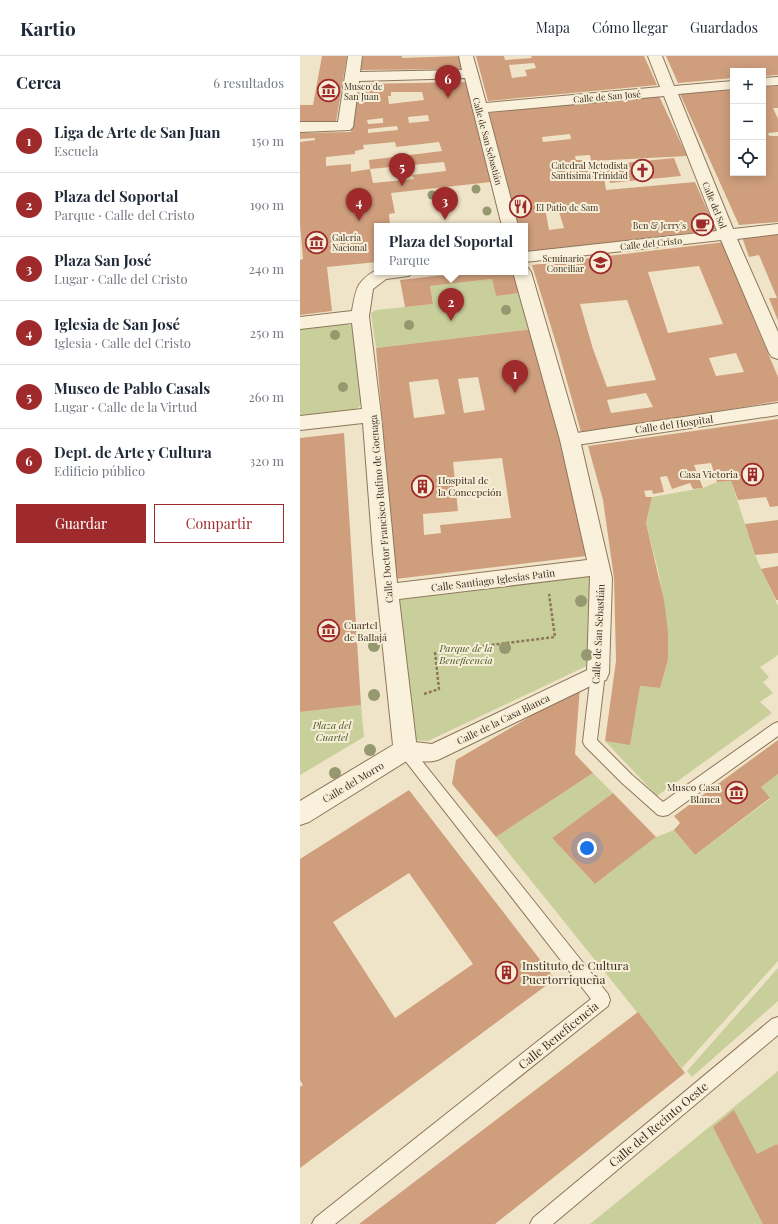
<!DOCTYPE html>
<html lang="es">
<meta charset="utf-8">
<style>
body{margin:0;font-family:"Playfair Display",serif;background:#f2f2f3;color:#1f2937}
.controls{position:absolute;right:12px;top:12px;display:grid;overflow:hidden;border-radius:0px;box-shadow:0 2px 10px #0003}
.controls button{width:36px;height:36px;display:grid;place-items:center;padding:0;border:0;border-bottom:1px solid #e0e1e3;background:#fff;color:#1f2937;font:20px sans-serif}
.you{position:absolute;left:287px;top:792px;width:14px;height:14px;margin:-10px;border:3px solid #fff;border-radius:50%;background:#1a73e8;box-shadow:0 0 0 6px #1a73e833}
.badge{display:grid;place-items:center;width:26px;height:26px;border-radius:50%;background:#9e2a2b;color:#fff;font-size:13px;font-weight:700}
.pin{position:absolute;translate:-50% -33px;filter:drop-shadow(0 1px 2px #0008)}
.pin::after{content:'';position:absolute;top:21px;width:14px;height:12px;background:inherit;clip-path:polygon(0 0,100% 0,50% 100%)}
.popup{position:absolute;left:74px;top:167px;width:154px;height:52px;box-sizing:border-box;display:grid;place-content:center;border-radius:0px;background:#fff;filter:drop-shadow(0 1px 3px #0005);font-size:13px;white-space:nowrap;color:#747a83}
.popup b{font-size:15px;color:#1f2937}
.popup::after{content:'';position:absolute;left:50%;top:100%;margin-left:-8px;border:8px solid transparent;border-top-color:#fff}
.list{margin:0;padding:0;list-style:none}
h2{display:flex;justify-content:space-between;align-items:center;height:52px;margin:0;padding:0 16px;font-size:17px}
h2 small{font-size:13px;font-weight:400;color:#747a83}
.list li{display:grid;grid-template-columns:26px 1fr auto;gap:12px;align-items:center;box-sizing:border-box;height:64px;padding:0 16px;border-top:1px solid #e0e1e3}
.list b{display:block;font-size:15px;white-space:nowrap}
.list p{margin:0;font-size:13px;white-space:nowrap;color:#747a83}
.list em{font-size:13px;font-style:normal;color:#747a83}
.actions{display:flex;gap:8px;padding:12px 16px}
.actions a{flex:1;padding:9px 0;border:1px solid #9e2a2b;border-radius:0px;text-align:center;font-size:14px;color:#9e2a2b}
.actions .main{background:#9e2a2b;color:#fff}
.icon{flex:none;width:22px;height:22px;fill:none;stroke:currentColor;stroke-width:2;stroke-linecap:round;stroke-linejoin:round}
.map{position:relative;flex:none;width:478px;height:1168px;overflow:hidden}
header{display:flex;align-items:center;gap:24px;box-sizing:border-box;height:56px;padding:0 20px;background:#fff;border-bottom:1px solid #e0e1e3}
header strong{font-size:19px}
nav{display:flex;gap:22px;margin-inline-start:auto;font-size:14px}
main{display:flex}
aside{flex:1;background:#fff}
.map>svg:first-child{display:block}
.green{fill:#c9cf9b}
.building{fill:#cf9f7d;fill-rule:evenodd}
.lines{fill:none;stroke-linecap:round;stroke-linejoin:round}
.service-casing{stroke:#8d765c;stroke-width:2}
.pedestrian-casing{stroke:#8d765c;stroke-width:2}
.minor-casing{stroke:#8d765c;stroke-width:2}
.path{stroke:#8d765c;stroke-width:2.5;stroke-dasharray:3 2;stroke-linecap:butt}
.service{fill:#faf1dc;fill-rule:evenodd}
.pedestrian{fill:#faf1dc;fill-rule:evenodd}
.minor{fill:#faf1dc;fill-rule:evenodd}
.tree{fill:#96986f}
.labels{text-anchor:middle;dominant-baseline:central;stroke-width:4;stroke-linejoin:round;paint-order:stroke}
.far-poi-label{font-size:9px;fill:#3d2e20;stroke:#f7eed8;text-anchor:start}
.far-street-label{font-size:9px;fill:#3d2e20;stroke:#f7eed8}
.street-label{font-size:10px;fill:#3d2e20;stroke:#f7eed8}
.poi-label{font-size:10px;fill:#3d2e20;stroke:#f7eed8;text-anchor:end}
.park-label{font-size:10px;font-style:italic;fill:#4d5a26;stroke:#f7eed8}
.near-poi-label{font-size:12px;fill:#3d2e20;stroke:#f7eed8;text-anchor:start}
.near-street-label{font-size:12px;fill:#3d2e20;stroke:#f7eed8}
</style>
<header>
<strong>Kartio</strong>
<nav><a>Mapa</a><a>Cómo llegar</a><a>Guardados</a></nav>
</header>
<main>
<aside>
<h2>Cerca<small>6 resultados</small></h2>
<ul class="list">
<li><span class="badge">1</span><div><b>Liga de Arte de San Juan</b><p>Escuela</p></div><em>150 m</em></li>
<li><span class="badge">2</span><div><b>Plaza del Soportal</b><p>Parque · Calle del Cristo</p></div><em>190 m</em></li>
<li><span class="badge">3</span><div><b>Plaza San José</b><p>Lugar · Calle del Cristo</p></div><em>240 m</em></li>
<li><span class="badge">4</span><div><b>Iglesia de San José</b><p>Iglesia · Calle del Cristo</p></div><em>250 m</em></li>
<li><span class="badge">5</span><div><b>Museo de Pablo Casals</b><p>Lugar · Calle de la Virtud</p></div><em>260 m</em></li>
<li><span class="badge">6</span><div><b>Dept. de Arte y Cultura</b><p>Edificio público</p></div><em>320 m</em></li>
</ul>
<div class="actions"><a class="main">Guardar</a><a>Compartir</a></div>
</aside>
<div class="map">
<svg width="478" height="1168" viewBox="0 0 478 1168">
<rect width="100%" height="100%" fill="#f0e4c8"/>
<!-- green -->
<path class="green" d="M192,223L196,240L219,237L232,273L76,292L71,257L76,254L133,248L130,230Z
M46,268L53,270L61,348L59,351L54,354L0,360V273Z
M431,425L455,499L478,550V599L460,611L469,621L463,626L473,637L460,646L472,657L357,740L305,685L340,630L360,632L368,604V575L359,518L346,467L352,441L403,432L417,426Z
M294,520L293,607L128,685L112,684L97,544Z
M61,649L64,681L0,719V656Z
M293,717L313,737L252,782L295,828L356,781L374,774L395,799L470,743L461,731L478,718V905L382,1012L196,781Z
M478,912V945L392,1021L387,1015Z
M478,1015V1168H290Z"/>
<!-- building -->
<path class="building" d="M22,0H47L36,66H0V49H13Z
M63,0H102V2L160,0L164,13L60,14Z
M176,0H204L205,4L232,2L231,0H344L357,29L188,45ZM234,7L236,12L225,14L227,20L212,22L209,9Z
M366,0H478V19L463,20V15H433V22L378,27Z
M167,26L191,126L91,137L95,157L89,158L90,170H77V206L27,211L32,255L0,259V204L3,203L0,168V86L15,84V82L0,83V77L51,76L59,28ZM91,36H122L124,44L89,48L88,40H91ZM128,59L129,65L109,67L108,61ZM83,62V67L68,68L67,64ZM97,70L98,74L68,77V73ZM95,86L96,91L139,86L142,95L69,104L70,113L144,106L146,115L112,119L114,123L73,127L70,113L51,116V108L26,110V101L55,98V95L64,93L63,89Z
M478,30V52H473L478,63V76L468,77L469,80H478V166L439,169L380,38L433,34V117H463V31Z
M359,40L387,100L291,105L290,99L275,100L276,104H283L288,116L303,115L306,134L395,126L416,174L225,196V170H217L189,57L303,44V46L332,44H334V42ZM270,78L271,83L243,86L242,81ZM259,156L264,172L249,174L246,157Z
M374,102L381,120L310,127L305,109Z
M477,177L478,179V265L469,242H477L459,199L449,201L442,181Z
M425,186L454,264L478,321V345L369,364L281,376L259,297L232,209ZM399,210L423,268L368,277L348,216ZM327,244L356,324L307,331L293,293L280,248ZM436,297L444,316L416,320L409,302ZM346,337L353,351L311,357L307,344Z
M169,216H213L219,237L196,240L192,223L130,230L133,248L105,251L100,224Z
M232,273L252,347L286,500L96,523L76,292ZM178,321L185,354L164,357L158,323ZM138,323L145,358L114,362L109,326ZM202,402L211,462L140,469L141,477L124,479L123,458L158,455L153,406Z
M478,363V450L470,451L466,441L438,444L431,425L417,426L411,407L394,409L403,432L393,433L390,427L372,433L367,420L360,421L364,436L353,438L352,434L344,435L346,441H352L346,467L364,544L368,575V604L360,632L340,630L330,689L305,685L316,605L314,522L303,444L288,390Z
M44,377L61,649L0,656V382Z
M478,464V497L455,499L445,468Z
M478,510V544H476L461,513Z
M280,631L275,698L293,717L196,781L152,728L156,704Z
M478,684V718L461,731L470,742L395,799L374,774L380,767L374,760Z
M109,734L255,923L0,1112V1031L3,1029L0,1024V803ZM109,817L173,908L95,962L33,866Z
M313,737L356,781L295,828L252,782Z
M338,956L385,1017L195,1168H59Z
M434,1054L457,1098L477,1088L478,1090V1168H463L413,1071Z"/>
<g class="lines">
<defs>
<path id="service" d="M298,612L303,613L305,617L297,684L332,719L363,746L473,668L478,666V680L368,759L363,760L358,759L322,727L285,690L283,686L291,617L293,613Z
M105,688L110,690L308,938L310,944L308,950L35,1168H12L15,1162L291,943L100,698L98,694L100,690Z
M478,961V979L253,1168H230L233,1162L472,963Z"/>
<path id="pedestrian" d="M478,347V359L270,390L264,388L262,384L264,380L270,378Z
M298,609L305,611L308,617L305,623L140,703C128,708 110,705 98,700L95,694L98,688L105,685L132,688Z"/>
<path id="minor" d="M48,0H62L60,16L162,14L159,0H173L186,47L360,31L348,0H362L374,30L433,25V33L378,38L433,173L478,168V178L437,183L478,276V303L472,301L469,297L421,184L225,206V196L417,175L364,40L188,56L218,170H202L165,22L59,25L53,71L50,74L0,76V66H38Z
M478,21V29L463,30V22Z
M225,211L228,212L231,216L280,384L312,522L309,617L306,624L298,626L290,624L287,617L290,520L99,543L117,694L113,701L9,766L0,769V745L93,689L73,497L63,367L0,374V360L62,353L52,267L0,273V261L52,255C56,233 56,226 76,214L77,216H112L109,220L86,223L73,233L69,260L81,359L97,527L287,504L260,384L213,216H225Z"/>
</defs>
<!-- service casing -->
<use href="#service" class="service-casing"/>
<!-- pedestrian casing -->
<use href="#pedestrian" class="pedestrian-casing"/>
<!-- minor casing -->
<use href="#minor" class="minor-casing"/>
<!-- path -->
<path class="path" d="M124,638L139,633L135,596L255,581L249,538"/>
<!-- service -->
<use href="#service" class="service"/>
<!-- pedestrian -->
<use href="#pedestrian" class="pedestrian"/>
<!-- minor -->
<use href="#minor" class="minor"/>
</g>
<!-- trees -->
<g class="tree">
<circle cx="176" cy="133" r="4.5"/>
<circle cx="132" cy="139" r="4.5"/>
<circle cx="187" cy="155" r="4.5"/>
<circle cx="206" cy="254" r="5"/>
<circle cx="109" cy="269" r="5"/>
<circle cx="35" cy="279" r="5"/>
<circle cx="43" cy="331" r="5"/>
<circle cx="281" cy="545" r="6"/>
<circle cx="74" cy="590" r="6"/>
<circle cx="205" cy="592" r="6"/>
<circle cx="287" cy="599" r="6"/>
<circle cx="74" cy="639" r="6"/>
<circle cx="70" cy="694" r="6"/>
<circle cx="35" cy="717" r="6"/>
</g>
<!-- icons -->
<defs>
<symbol id="museum-ring" viewBox="-11 -11 22 22"><circle r="9.5" fill="#f7eed8" stroke="#9e2a2b" stroke-width="1.5"/><path d="M0-6L6-3V-2H-6V-3ZM-5-1h2V3h-2ZM-1-1h2V3h-2ZM3-1h2V3H3ZM-6 4H6V6H-6Z" fill="#9e2a2b"/></symbol>
<symbol id="church-ring" viewBox="-11 -11 22 22"><circle r="9.5" fill="#f7eed8" stroke="#9e2a2b" stroke-width="1.5"/><path d="M-1.2-6h2.4v3.5h3.3v2.4h-3.3V6h-2.4V-.1h-3.3v-2.4h3.3Z" fill="#9e2a2b"/></symbol>
<symbol id="restaurant-ring" viewBox="-11 -11 22 22"><circle r="9.5" fill="#f7eed8" stroke="#9e2a2b" stroke-width="1.5"/><path d="M-5-6h1v4h1v-4h1v4h1v-4h1v5L-1.5 .5V6h-2V.5L-5-1ZM5-6V6H3V1.5H1.5Q1.5-4 5-6Z" fill="#9e2a2b"/></symbol>
<symbol id="cafe-ring" viewBox="-11 -11 22 22"><circle r="9.5" fill="#f7eed8" stroke="#9e2a2b" stroke-width="1.5"/><path d="M-5.5-4.5H6V0H3Q3 3.5 0 3.5H-2.5Q-5.5 3.5-5.5 0ZM3-3.2v2h1.7v-2ZM-6 4.5H4V6H-6Z" fill="#9e2a2b"/></symbol>
<symbol id="school-ring" viewBox="-11 -11 22 22"><circle r="9.5" fill="#f7eed8" stroke="#9e2a2b" stroke-width="1.5"/><path d="M0-5L7-2L0 1L-7-2ZM-4 1L0 2.5L4 1V4Q0 6-4 4Z" fill="#9e2a2b"/></symbol>
<symbol id="building-ring" viewBox="-11 -11 22 22"><circle r="9.5" fill="#f7eed8" stroke="#9e2a2b" stroke-width="1.5"/><path d="M-4-6H4V6H1V3H-1V6H-4ZM-2.5-4.3h1.7v1.8h-1.7ZM.8-4.3h1.7v1.8H.8ZM-2.5-1h1.7V.8h-1.7ZM.8-1h1.7V.8H.8Z" fill="#9e2a2b"/></symbol>
</defs>
<g fill-rule="evenodd">
<use href="#museum-ring" x="16" y="22" width="25" height="25"/>
<use href="#church-ring" x="330" y="102" width="25" height="25"/>
<use href="#restaurant-ring" x="208" y="138" width="25" height="25"/>
<use href="#cafe-ring" x="390" y="156" width="25" height="25"/>
<use href="#museum-ring" x="4" y="174" width="25" height="25"/>
<use href="#school-ring" x="288" y="194" width="25" height="25"/>
<use href="#building-ring" x="440" y="406" width="25" height="25"/>
<use href="#building-ring" x="110" y="418" width="25" height="25"/>
<use href="#museum-ring" x="16" y="562" width="25" height="25"/>
<use href="#museum-ring" x="424" y="724" width="25" height="25"/>
<use href="#building-ring" x="194" y="904" width="25" height="25"/>
</g>
<g class="labels">
<!-- far-poi labels -->
<g class="far-poi-label">
<text x="44" y="30">Museo de<tspan x="44" dy="10">San Juan</tspan></text>
<text x="328" y="109" text-anchor="end">Catedral Metodista<tspan x="328" dy="10">Santísima Trinidad</tspan></text>
<text x="236" y="151">El Patio de Sam</text>
<text x="386" y="169" text-anchor="end">Ben &amp; Jerry's</text>
<text x="32" y="181">Galería<tspan x="32" dy="10">Nacional</tspan></text>
<text x="284" y="202" text-anchor="end">Seminario<tspan x="284" dy="10">Conciliar</tspan></text>
</g>
<!-- far-street labels -->
<g class="far-street-label">
<text transform="translate(307 40) rotate(-5)">Calle de San José</text>
<text transform="translate(188 85) rotate(75)">Calle de San Sebastián</text>
<text transform="translate(415 149) rotate(68)">Calle del Sol</text>
<text transform="translate(351 187) rotate(-6)">Calle del Cristo</text>
</g>
<!-- street labels -->
<g class="street-label">
<text transform="translate(374 368) rotate(-8)">Calle del Hospital</text>
<text transform="translate(81 453) rotate(-95)">Calle Doctor Francisco Rufino de Goenaga</text>
<text transform="translate(193 524) rotate(-7)">Calle Santiago Iglesias Patin</text>
<text transform="translate(298 578) rotate(-87)">Calle de San Sebastián</text>
<text transform="translate(203 663) rotate(-26)">Calle de la Casa Blanca</text>
<text transform="translate(53 726) rotate(-31)">Calle del Morro</text>
</g>
<!-- poi labels -->
<g class="poi-label">
<text x="438" y="418">Casa Victoria</text>
<text x="138" y="424" text-anchor="start">Hospital de<tspan x="138" dy="12">la Concepción</tspan></text>
<text x="44" y="569" text-anchor="start">Cuartel<tspan x="44" dy="12">de Ballajá</tspan></text>
<text x="420" y="731">Museo Casa<tspan x="420" dy="12">Blanca</tspan></text>
</g>
<!-- park labels -->
<g class="park-label">
<text x="166" y="592">Parque de la<tspan x="166" dy="12">Beneficencia</tspan></text>
<text x="32" y="669">Plaza del<tspan x="32" dy="12">Cuartel</tspan></text>
</g>
<!-- near-poi labels -->
<g class="near-poi-label">
<text x="222" y="909">Instituto de Cultura<tspan x="222" dy="14">Puertorriqueña</tspan></text>
</g>
<!-- near-street labels -->
<g class="near-street-label">
<text transform="translate(258 979) rotate(-39)">Calle Beneficencia</text>
<text transform="translate(358 1068) rotate(-40)">Calle del Recinto Oeste</text>
</g>
</g>
</svg>
<div class="controls">
<button>+</button>
<button>−</button>
<button><svg class="icon" aria-label="locate" viewBox="0 0 24 24"><circle cx="12" cy="12" r="6"/><path d="M12 2v4M12 18v4M2 12h4M18 12h4"/></svg></button>
</div>
<div class="you"></div>
<div class="pin badge" style="left:215px;top:337px">1</div>
<div class="pin badge" style="left:151px;top:265px">2</div>
<div class="popup"><b>Plaza del Soportal</b>Parque</div>
<div class="pin badge" style="left:145px;top:164px">3</div>
<div class="pin badge" style="left:59px;top:165px">4</div>
<div class="pin badge" style="left:102px;top:130px">5</div>
<div class="pin badge" style="left:148px;top:42px">6</div>
</div>
</main>
